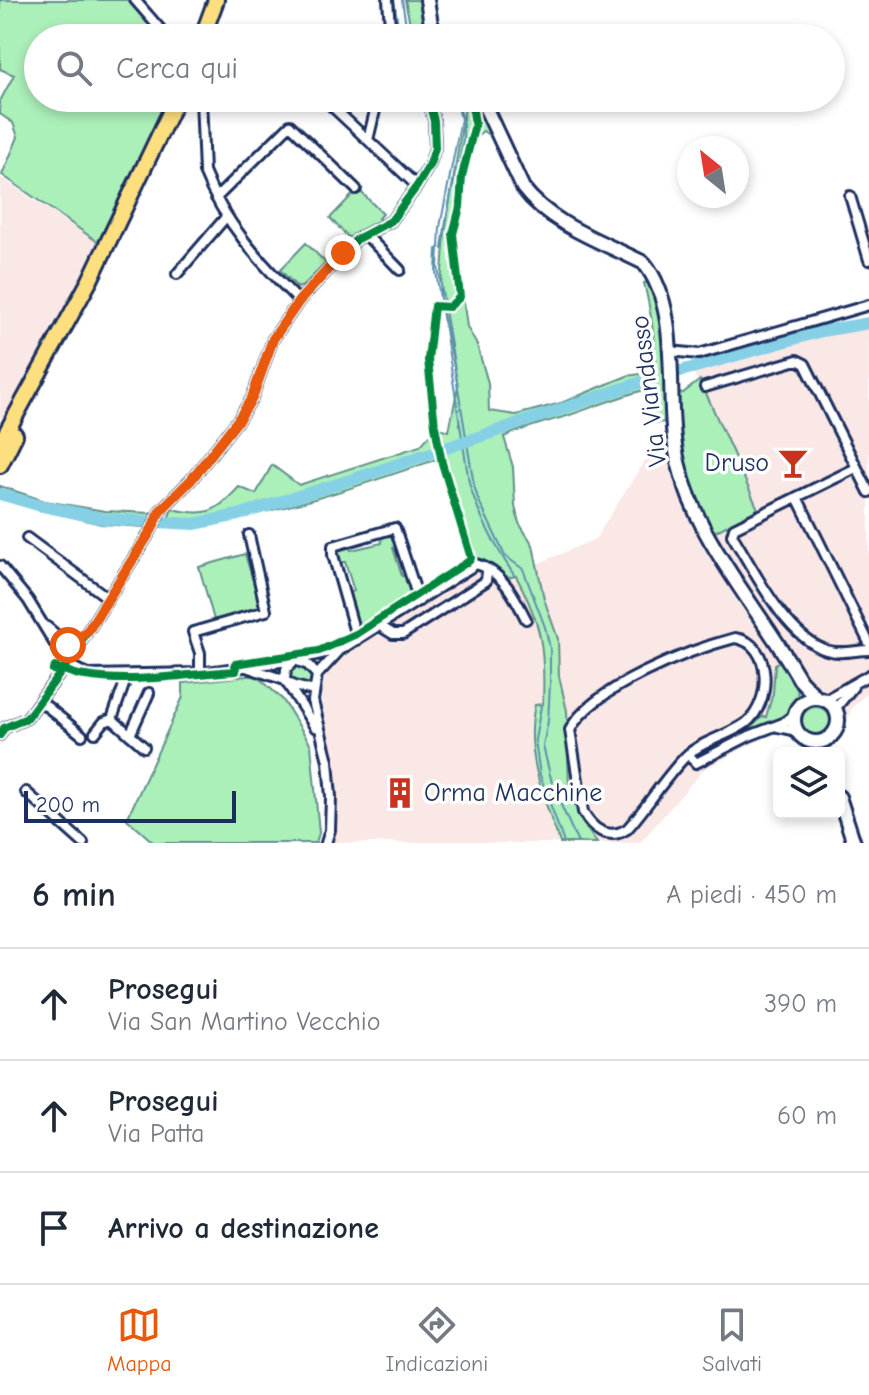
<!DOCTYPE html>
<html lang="it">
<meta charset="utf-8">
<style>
body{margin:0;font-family:"Comic Neue",sans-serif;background:#f6f6f7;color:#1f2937}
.controls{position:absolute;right:24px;bottom:24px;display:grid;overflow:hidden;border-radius:12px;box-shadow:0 4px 12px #0003}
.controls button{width:72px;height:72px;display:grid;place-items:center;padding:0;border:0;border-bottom:2px solid #e0e1e3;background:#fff;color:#1f2937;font:40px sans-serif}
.compass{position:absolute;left:677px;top:136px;width:72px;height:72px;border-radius:50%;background:#fff;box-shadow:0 4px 12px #0003;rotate:330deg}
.scale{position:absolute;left:24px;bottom:20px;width:212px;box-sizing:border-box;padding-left:8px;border:4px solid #1b2f5e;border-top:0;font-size:22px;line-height:28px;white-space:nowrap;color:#1b2f5e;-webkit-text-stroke:6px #fff;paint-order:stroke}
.stop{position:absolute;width:24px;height:24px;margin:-18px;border:6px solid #ea580c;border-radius:50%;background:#fff}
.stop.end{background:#ea580c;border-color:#fff;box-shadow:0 2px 8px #0008}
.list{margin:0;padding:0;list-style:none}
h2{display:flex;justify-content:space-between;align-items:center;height:104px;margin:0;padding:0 32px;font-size:34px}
h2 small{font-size:26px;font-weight:400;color:#747a83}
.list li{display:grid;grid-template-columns:52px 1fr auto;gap:24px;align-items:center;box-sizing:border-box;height:112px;padding:0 32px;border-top:2px solid #e0e1e3}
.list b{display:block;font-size:30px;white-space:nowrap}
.list p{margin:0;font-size:26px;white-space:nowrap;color:#747a83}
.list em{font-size:26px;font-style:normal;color:#747a83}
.icon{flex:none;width:44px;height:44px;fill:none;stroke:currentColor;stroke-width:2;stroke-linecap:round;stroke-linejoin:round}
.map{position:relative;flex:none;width:869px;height:843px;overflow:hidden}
.search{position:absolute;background:#fff;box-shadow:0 4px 12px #0003;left:24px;right:24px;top:24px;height:88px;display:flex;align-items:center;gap:20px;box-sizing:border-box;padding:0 28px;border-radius:44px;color:#747a83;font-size:30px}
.sheet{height:440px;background:#fff}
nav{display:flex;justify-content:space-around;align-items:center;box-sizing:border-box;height:112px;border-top:2px solid #e0e1e3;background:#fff;font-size:22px;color:#747a83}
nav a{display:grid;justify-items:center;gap:4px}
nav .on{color:#ea580c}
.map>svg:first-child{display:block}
.built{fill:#fae8e6}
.green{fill:#abefb9;stroke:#638f8c;stroke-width:2}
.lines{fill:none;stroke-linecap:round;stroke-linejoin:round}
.stream{stroke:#5b90b0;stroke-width:2}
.river{stroke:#86d0e6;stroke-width:12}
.street-casing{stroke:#1b2f5e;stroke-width:14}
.secondary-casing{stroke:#1b2f5e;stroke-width:18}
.highway-casing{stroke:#1b2f5e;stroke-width:20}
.street{stroke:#fff;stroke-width:8}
.secondary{stroke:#fff;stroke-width:12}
.highway{stroke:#fedf80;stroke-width:14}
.cycleway-casing{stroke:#fff;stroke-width:13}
.cycleway{stroke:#00873e;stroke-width:8}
.route{stroke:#ea580c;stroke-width:10}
.labels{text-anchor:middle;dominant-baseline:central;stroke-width:7;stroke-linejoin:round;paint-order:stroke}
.street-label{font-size:26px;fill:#1b2f5e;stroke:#fff}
.poi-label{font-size:26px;fill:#1b2f5e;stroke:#fff;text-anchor:end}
</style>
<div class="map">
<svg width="869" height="843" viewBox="0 0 869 843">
<rect width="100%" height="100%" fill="#fff"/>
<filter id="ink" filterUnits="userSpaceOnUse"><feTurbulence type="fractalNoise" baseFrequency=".0125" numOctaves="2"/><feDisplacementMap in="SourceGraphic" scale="16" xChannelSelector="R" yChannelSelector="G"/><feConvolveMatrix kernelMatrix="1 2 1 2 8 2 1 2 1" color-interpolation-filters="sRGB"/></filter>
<g filter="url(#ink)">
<!-- built -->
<path class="built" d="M2,178L98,243L8,422L0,417V182Z
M869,323V691L851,709L846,727L836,744L813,747L778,730L703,770L640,843H597L584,825L569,790L567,711L559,676L558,639L544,599L537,564L595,539L674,415L713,534L758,511L693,371L813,333Z
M485,563L515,575L534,611L542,644L544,668L543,704L535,705L530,727L536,771L560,843H333L336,767L323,719L321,685L331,668L344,654Z"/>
<!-- green -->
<path class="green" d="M0,0H129L161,38H38V98H168L98,242L2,175L18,137L13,123L0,114V101L14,75L0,69Z
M405,0H426L444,38H413Z
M458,98H485L495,133L490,136L483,131L478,135L462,186L457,221L459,266L467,327L477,345L488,383L489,411L516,415L561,403L627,376L655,372C656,341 651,312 644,283L650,281L663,330L666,422L655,423L652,392L648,389C621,396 596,406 570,415C547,422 526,427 504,437L513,467L515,506L519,523L533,545L544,599L558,639L559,676L567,711L569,790L584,825L597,843H560C544,799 524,752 535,705L543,704C545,648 542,625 516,576L507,578L473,555L438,459C353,488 255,523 165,526L172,509C207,517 215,513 239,487L256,494L272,465L299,485L420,446L431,434L434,426L449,431L458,386L440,299L445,232L465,106Z
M358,189L383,214L378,218L381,221L349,238L330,218Z
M306,243L326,263L303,286L298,288L280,270Z
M700,380L758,509L709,535L678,457L673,395L683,393Z
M0,486L45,501L105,511L151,513L144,527L101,524L0,499Z
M394,532L398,546L393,548L402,576L407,575L412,594L358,626L349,593L354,591L345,562H340L337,552L339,548L348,545L351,550L382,543L381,536Z
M245,554L261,608L214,620L199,567Z
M785,658C796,681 803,691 792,716L746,732L763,716L766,717L773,693L775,664Z
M297,664L305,666L312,673L309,685H301L288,679L290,669Z
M256,675L283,700L311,745L319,833L316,843H154L127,819L183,697V683Z
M802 721a14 14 0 1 1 28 0a14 14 0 1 1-28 0Z"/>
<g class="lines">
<!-- stream -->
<path class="stream" d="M394,0L400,38
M402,0L408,38
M449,98L458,107L461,119L440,227L438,267L474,485L478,499L505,556L523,569L545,627L550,648V684L548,721L543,746L553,787L578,843
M437,249L436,272L469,482C478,515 495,546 514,575
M442,249C444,234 446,219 449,204C455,168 474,132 455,98
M541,706L535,740L540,775L564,843"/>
<!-- river -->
<path class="river" d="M681,371L822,331L869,323
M0,494L38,505L106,519L194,524L238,515L363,476L648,380"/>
<defs>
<path id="street" d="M135,0L168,38
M388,0L391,38
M201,98L204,172C224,223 261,263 299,301
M323,98L417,186
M368,140L378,98
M850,196L869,260
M216,198L290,125L356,189
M366,235L400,270
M177,274L226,217
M670,351L699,354L869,305
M705,387L797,360L805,364L869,492
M856,468L734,528L732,535C754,570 785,636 826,650C841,655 855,650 869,650
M797,497L869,643
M27,538L108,598
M0,566L28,600L67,664L88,675L200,673L295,660L338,650
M380,626L393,634H403L486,581L487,570
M47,627L68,645L80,639
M735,638C773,643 772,703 746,723C728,736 702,741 686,756C664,778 648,806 627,829C608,841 592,829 583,812L570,730C591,688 689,650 735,638Z
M357,640L333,555V546L395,528L419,601
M249,668L285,680L315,727
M200,673V653L193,632L266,611L249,535
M125,675L124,685L112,719L144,747
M314,691L294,686L285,680L286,669L295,660L308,665L317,675
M825,700L869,675
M40,701L82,735
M835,709L853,687
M778,727L797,731
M95,733L104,722L112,719
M0,735L4,728L27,718L67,664L152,529L160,511L191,480L238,420L252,398L273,339L299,301L357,239L391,221L417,186L430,164L435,148L434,121L428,98
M130,735L149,693
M688,754L696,763L749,736L783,723L795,714
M26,792L83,843
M326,843L330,830L331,797L328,761L313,701L317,675L340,650L476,564C502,571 515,597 526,619"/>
<path id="secondary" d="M427,0L431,24L440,38
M481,98L523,188C551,225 603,242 644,263C681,308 666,391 675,446C688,533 758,605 800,680L817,698
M794 720a22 22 0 1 1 44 0a22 22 0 1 1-44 0Z
M839,797L854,843"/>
<path id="highway" d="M202,38L216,0
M0,444L90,280L177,98
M0,465L15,435"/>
</defs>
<!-- street casing -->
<use href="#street" class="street-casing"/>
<!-- secondary casing -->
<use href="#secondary" class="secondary-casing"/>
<!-- highway casing -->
<use href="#highway" class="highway-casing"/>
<!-- street -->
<use href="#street" class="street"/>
<!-- secondary -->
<use href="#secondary" class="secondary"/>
<!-- highway -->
<use href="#highway" class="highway"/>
<defs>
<path id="cycleway" d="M434,306L449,307L460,297L453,234L460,207L462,176L475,124L473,111L466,98
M53,670L55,667C65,670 75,675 85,676C134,684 187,674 236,671L235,664L319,651L356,634L469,561L471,558L442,463L435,426L428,360L434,306
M0,735L4,728L27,718L67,664L152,529L160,511L191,480L238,420L252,398L273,339L299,301L357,239L391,221L417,186L430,164L435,148L434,121L428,98"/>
</defs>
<!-- cycleway casing -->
<use href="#cycleway" class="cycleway-casing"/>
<!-- cycleway -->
<use href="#cycleway" class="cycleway"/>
</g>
</g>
<g class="lines" filter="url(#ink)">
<!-- route -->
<path class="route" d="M68,645L78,640L89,629L152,529L160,511L191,480L238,420L252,398L273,339L299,301L343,253"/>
</g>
<!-- icons -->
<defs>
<symbol id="bar-bare" viewBox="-9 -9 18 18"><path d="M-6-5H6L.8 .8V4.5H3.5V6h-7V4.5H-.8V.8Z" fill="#c8321e" stroke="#fff" stroke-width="2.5" paint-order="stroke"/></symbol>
<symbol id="building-bare" viewBox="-9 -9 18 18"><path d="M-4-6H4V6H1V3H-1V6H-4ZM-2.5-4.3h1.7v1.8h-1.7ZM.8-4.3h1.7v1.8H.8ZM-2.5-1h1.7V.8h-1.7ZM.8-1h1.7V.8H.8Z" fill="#c8321e" stroke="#fff" stroke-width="2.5" paint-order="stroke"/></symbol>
</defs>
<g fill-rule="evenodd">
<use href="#bar-bare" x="771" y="441" width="44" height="44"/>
<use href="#building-bare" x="378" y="771" width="44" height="44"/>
</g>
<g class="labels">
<!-- street labels -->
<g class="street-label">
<text transform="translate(649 391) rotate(-97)">Via Viandasso</text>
</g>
<!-- poi labels -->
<g class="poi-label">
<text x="769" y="463">Druso</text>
<text x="424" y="793" text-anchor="start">Orma Macchine</text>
</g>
</g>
</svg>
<div class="controls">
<button><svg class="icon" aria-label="layers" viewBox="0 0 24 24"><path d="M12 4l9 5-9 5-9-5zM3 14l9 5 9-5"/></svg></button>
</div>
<svg class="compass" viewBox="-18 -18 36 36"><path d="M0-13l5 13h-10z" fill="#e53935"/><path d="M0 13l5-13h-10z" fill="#747a83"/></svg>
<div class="scale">200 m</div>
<div class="stop" style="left:68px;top:645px"></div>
<div class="stop end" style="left:343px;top:253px"></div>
<div class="search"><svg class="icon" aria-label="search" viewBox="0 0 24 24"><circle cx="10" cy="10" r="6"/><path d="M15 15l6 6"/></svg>Cerca qui</div>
</div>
<section class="sheet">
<h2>6 min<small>A piedi · 450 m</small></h2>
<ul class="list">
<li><svg class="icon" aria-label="ahead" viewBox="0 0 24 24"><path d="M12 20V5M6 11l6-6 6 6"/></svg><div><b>Prosegui</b><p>Via San Martino Vecchio</p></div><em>390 m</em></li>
<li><svg class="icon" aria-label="ahead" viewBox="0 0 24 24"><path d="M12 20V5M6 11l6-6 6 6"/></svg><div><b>Prosegui</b><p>Via Patta</p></div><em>60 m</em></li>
<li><svg class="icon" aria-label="arrive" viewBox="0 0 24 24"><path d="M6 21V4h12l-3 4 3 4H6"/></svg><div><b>Arrivo a destinazione</b></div></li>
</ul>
</section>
<nav>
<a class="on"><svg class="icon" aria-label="map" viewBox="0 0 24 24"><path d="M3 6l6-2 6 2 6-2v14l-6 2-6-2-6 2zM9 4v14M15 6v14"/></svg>Mappa</a>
<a><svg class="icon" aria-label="directions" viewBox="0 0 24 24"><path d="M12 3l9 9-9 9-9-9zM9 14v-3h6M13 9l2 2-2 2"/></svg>Indicazioni</a>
<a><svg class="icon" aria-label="saved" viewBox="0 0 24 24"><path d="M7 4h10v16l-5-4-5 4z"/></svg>Salvati</a>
</nav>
